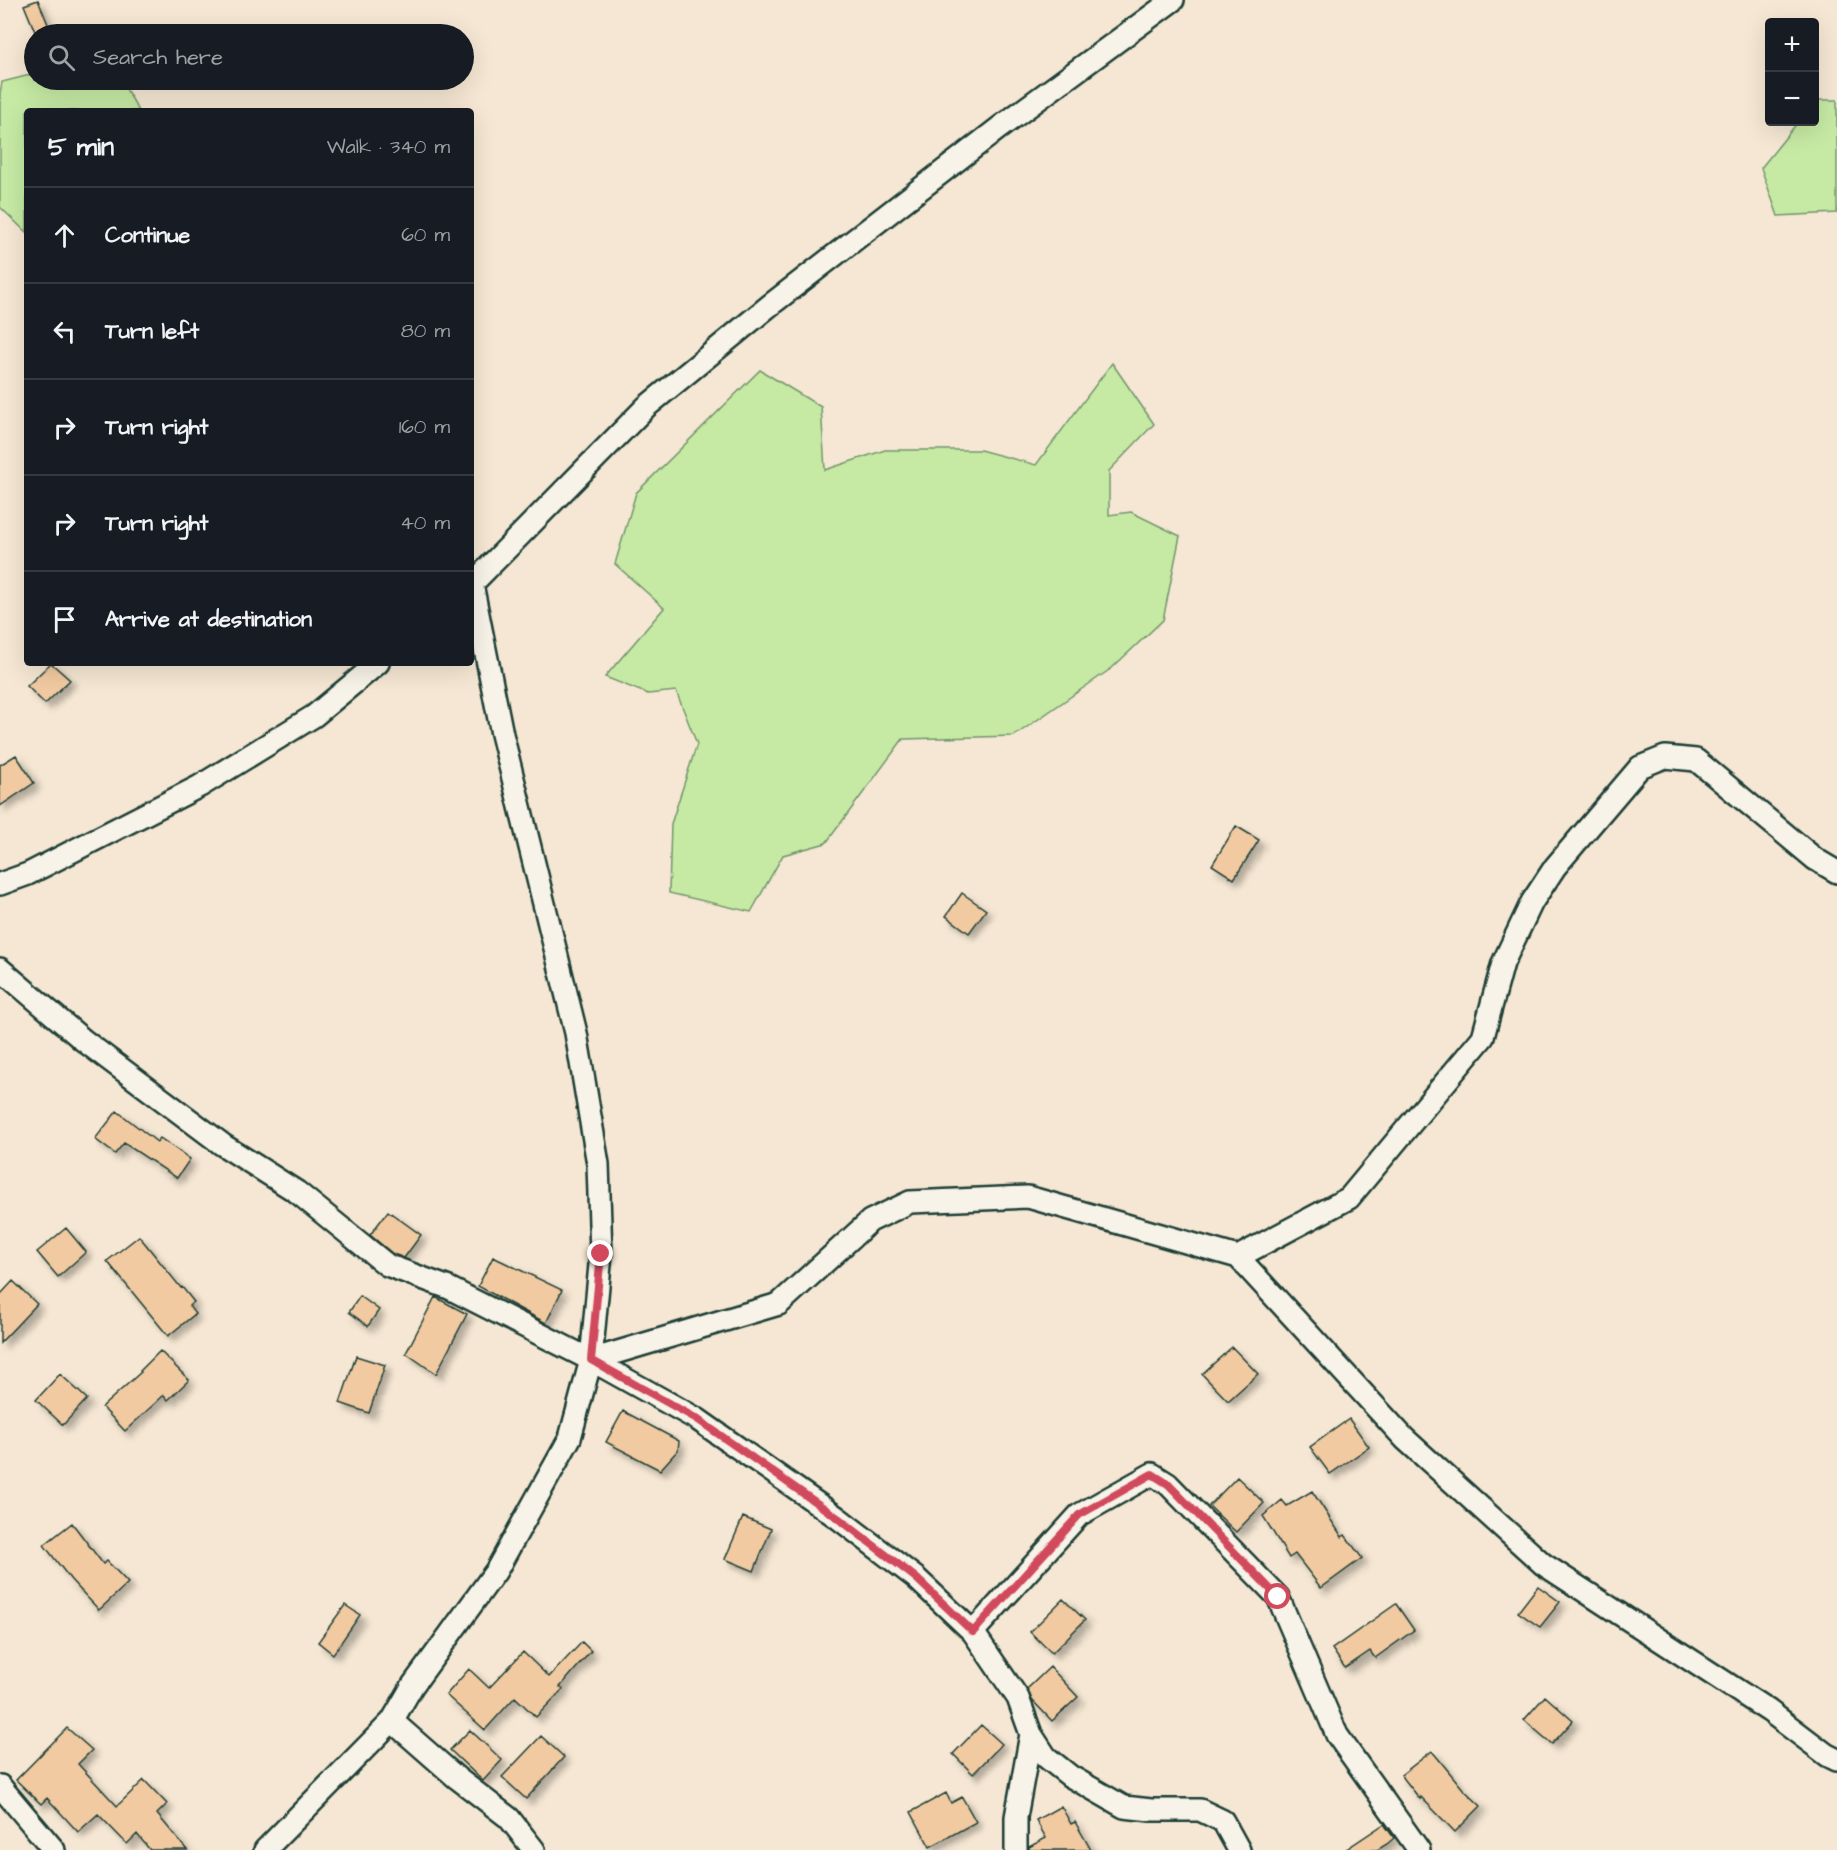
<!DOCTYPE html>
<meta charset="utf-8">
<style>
body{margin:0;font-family:"Architects Daughter",sans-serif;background:#20242c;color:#f1f3f6}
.controls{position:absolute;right:18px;top:18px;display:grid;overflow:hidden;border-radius:6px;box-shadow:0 6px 24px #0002}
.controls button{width:54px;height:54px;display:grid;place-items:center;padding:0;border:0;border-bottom:2px solid #363941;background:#171b24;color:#f1f3f6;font:30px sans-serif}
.stop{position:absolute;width:18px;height:18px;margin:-14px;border:4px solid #d1495b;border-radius:50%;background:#fff}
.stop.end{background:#d1495b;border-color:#fff;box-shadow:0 2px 6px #0008}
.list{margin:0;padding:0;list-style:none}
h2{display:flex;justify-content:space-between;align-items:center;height:78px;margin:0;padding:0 24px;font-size:26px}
h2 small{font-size:20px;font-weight:400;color:#9ea1a6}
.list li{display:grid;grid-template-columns:39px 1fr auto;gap:18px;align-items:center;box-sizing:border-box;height:96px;padding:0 24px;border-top:2px solid #363941}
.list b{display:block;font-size:22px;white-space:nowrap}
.list em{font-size:20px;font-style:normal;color:#9ea1a6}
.icon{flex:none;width:33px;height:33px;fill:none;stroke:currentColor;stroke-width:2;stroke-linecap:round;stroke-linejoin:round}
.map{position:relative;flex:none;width:1837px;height:1850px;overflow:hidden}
.search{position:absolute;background:#171b24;box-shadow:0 6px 24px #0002;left:24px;top:24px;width:450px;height:66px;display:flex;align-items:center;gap:15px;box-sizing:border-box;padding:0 21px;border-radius:33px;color:#9ea1a6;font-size:22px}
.panel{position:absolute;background:#171b24;box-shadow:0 6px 24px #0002;left:24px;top:108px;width:450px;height:558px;border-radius:6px}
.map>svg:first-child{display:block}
.green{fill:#c6eaa4;stroke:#72946c;stroke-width:1.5}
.building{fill:#f1caa1;stroke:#1f3d34;stroke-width:1.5;filter:url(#shadow)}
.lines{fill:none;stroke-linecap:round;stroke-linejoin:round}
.street-casing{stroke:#1f3d34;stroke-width:26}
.street{stroke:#f7f3e8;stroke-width:21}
.route{stroke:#d1495b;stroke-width:8}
</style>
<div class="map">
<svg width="1837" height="1850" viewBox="0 0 1837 1850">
<defs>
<filter id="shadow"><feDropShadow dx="5.5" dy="5.5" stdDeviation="3" flood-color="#0004"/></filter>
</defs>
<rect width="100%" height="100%" fill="#f5e7d3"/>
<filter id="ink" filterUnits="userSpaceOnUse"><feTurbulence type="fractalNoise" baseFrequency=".0167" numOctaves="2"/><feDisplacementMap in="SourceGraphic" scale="12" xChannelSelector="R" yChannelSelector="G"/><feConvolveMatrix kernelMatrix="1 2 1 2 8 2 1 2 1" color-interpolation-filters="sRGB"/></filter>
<g filter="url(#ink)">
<!-- green -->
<path class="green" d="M34,74V80H121L139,111H27V233L0,207V93L2,82Z
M1815,100H1837V213L1778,216L1761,168L1798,122H1814Z
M1112,363L1154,424L1109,471V515L1131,512L1180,536L1163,620L1112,668L1014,736L903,739L826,843L783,855L751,912L669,893L671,824L697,744L676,691L648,694L605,677L664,608L615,564L636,493L760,370L821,407L825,470L885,450H980L1036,465Z"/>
<!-- building -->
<path class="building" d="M38,0L52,34H36L24,5Z
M51,663L70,680L45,704L27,686Z
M16,755L34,783L0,806V765Z
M1236,826L1259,840L1234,879L1212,865Z
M962,893L986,910L969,933L946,916Z
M117,1111L157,1142L160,1138L190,1159L177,1178L124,1143L115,1154L95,1139Z
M388,1211L421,1235L404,1258L393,1254L370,1235Z
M66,1228L86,1252L58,1277L37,1252Z
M139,1236L181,1288L182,1287L194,1302L189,1306L195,1314L168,1336L107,1261Z
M493,1257L562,1290L546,1323L478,1286Z
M13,1281L37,1304L0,1343V1295Z
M360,1296L379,1310L368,1326L349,1312Z
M435,1297L467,1314L436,1374L406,1353Z
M1232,1347L1258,1374L1228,1401L1202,1374Z
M160,1351L189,1380L168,1400L164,1395L125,1431L102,1407L141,1372L140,1371Z
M356,1356L385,1365L369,1413L340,1403Z
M60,1374L87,1399L63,1425L36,1400Z
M623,1411L679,1441L678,1450L660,1470L606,1442Z
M1349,1419L1369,1447L1330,1474L1310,1447Z
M1237,1477L1264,1503L1236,1532L1209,1506Z
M1312,1491L1342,1537L1345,1535L1362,1558L1321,1588L1295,1554L1289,1558L1263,1516L1282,1500L1287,1506Z
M743,1517L771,1529L754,1571L725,1559Z
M72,1523L103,1564L107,1561L128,1583L99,1610L71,1580L44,1545Z
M1538,1586L1560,1602L1540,1627L1518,1612Z
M1063,1599L1085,1620L1052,1653L1030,1632Z
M1396,1604L1414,1630L1375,1658L1370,1651L1345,1668L1332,1649Z
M345,1605L360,1615L333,1654L318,1642Z
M582,1642L591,1651L560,1687L563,1689L536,1717L515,1697L485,1730L446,1695L469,1669L489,1688L523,1652L549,1677Z
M1050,1667L1078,1697L1052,1721L1032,1700L1027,1689Z
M1545,1696L1573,1721L1552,1744L1524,1720Z
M981,1725L1002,1744L973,1774L953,1754Z
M67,1728L92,1750L78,1764L117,1806L144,1780L167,1804L157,1814L187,1850H150L137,1834L127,1844L98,1814L78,1832L47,1798L41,1804L16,1780Z
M470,1730L502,1760L483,1781L450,1750Z
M541,1736L564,1757L526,1799L502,1777Z
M1432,1751L1463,1789L1481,1806L1455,1832L1421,1797L1420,1799L1401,1775Z
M946,1793L951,1803L962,1797L976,1822L930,1847L911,1812Z
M1061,1806L1071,1824L1075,1822L1091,1850H1029V1847L1046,1838L1036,1820Z
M1384,1824L1394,1838L1387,1844L1377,1850H1345Z"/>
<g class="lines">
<defs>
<path id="street" d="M471,585L646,407L769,306L999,128L1173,0
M0,884L28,874L200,786L314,716L378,663
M0,969L83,1040L223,1145L297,1192L387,1265L449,1288L591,1360L697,1419L838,1518L916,1578L973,1632L1018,1698L1031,1734L1046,1757L1070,1776L1124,1807L1151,1810H1200L1223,1821L1239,1850
M1238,1257L1349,1198L1483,1037L1503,963L1532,902L1555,867L1640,767L1665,757L1696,760L1815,859L1837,872
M591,1360L779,1304L870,1221L910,1202L1028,1197L1238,1257L1405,1439L1543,1564L1769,1711L1827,1755L1837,1760
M973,1632L1079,1515L1152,1474L1168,1484L1278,1597L1337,1735L1419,1850
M392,1721L457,1778L509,1818L534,1850
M0,1786L54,1850
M265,1850L392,1721L413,1685L496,1571L570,1438L591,1360L601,1254L598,1164L576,1033L502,734L472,584
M1016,1850V1817L1031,1734"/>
</defs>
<!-- street casing -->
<use href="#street" class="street-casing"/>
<!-- street -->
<use href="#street" class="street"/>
</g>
</g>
<g class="lines" filter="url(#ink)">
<!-- route -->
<path class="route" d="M601,1254L591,1360L697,1419L838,1518L916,1578L973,1632L1079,1515L1152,1474L1168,1484L1278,1597"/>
</g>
</svg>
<div class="controls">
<button>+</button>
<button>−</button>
</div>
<div class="stop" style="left:1278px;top:1597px"></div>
<div class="stop end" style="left:601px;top:1254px"></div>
<div class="search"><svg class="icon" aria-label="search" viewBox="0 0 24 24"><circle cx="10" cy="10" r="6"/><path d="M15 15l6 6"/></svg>Search here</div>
<section class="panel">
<h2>5 min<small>Walk · 340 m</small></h2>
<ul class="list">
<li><svg class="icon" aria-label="ahead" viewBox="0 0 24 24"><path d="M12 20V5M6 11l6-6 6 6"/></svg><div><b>Continue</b></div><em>60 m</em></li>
<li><svg class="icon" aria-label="left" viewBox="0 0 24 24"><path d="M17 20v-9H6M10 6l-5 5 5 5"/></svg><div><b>Turn left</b></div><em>80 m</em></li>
<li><svg class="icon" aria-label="right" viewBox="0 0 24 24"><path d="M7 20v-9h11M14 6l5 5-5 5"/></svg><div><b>Turn right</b></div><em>160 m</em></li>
<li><svg class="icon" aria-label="right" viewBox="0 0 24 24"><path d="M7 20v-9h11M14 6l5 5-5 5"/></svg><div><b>Turn right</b></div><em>40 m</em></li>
<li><svg class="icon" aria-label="arrive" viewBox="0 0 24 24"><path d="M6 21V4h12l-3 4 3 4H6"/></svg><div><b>Arrive at destination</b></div></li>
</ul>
</section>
</div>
